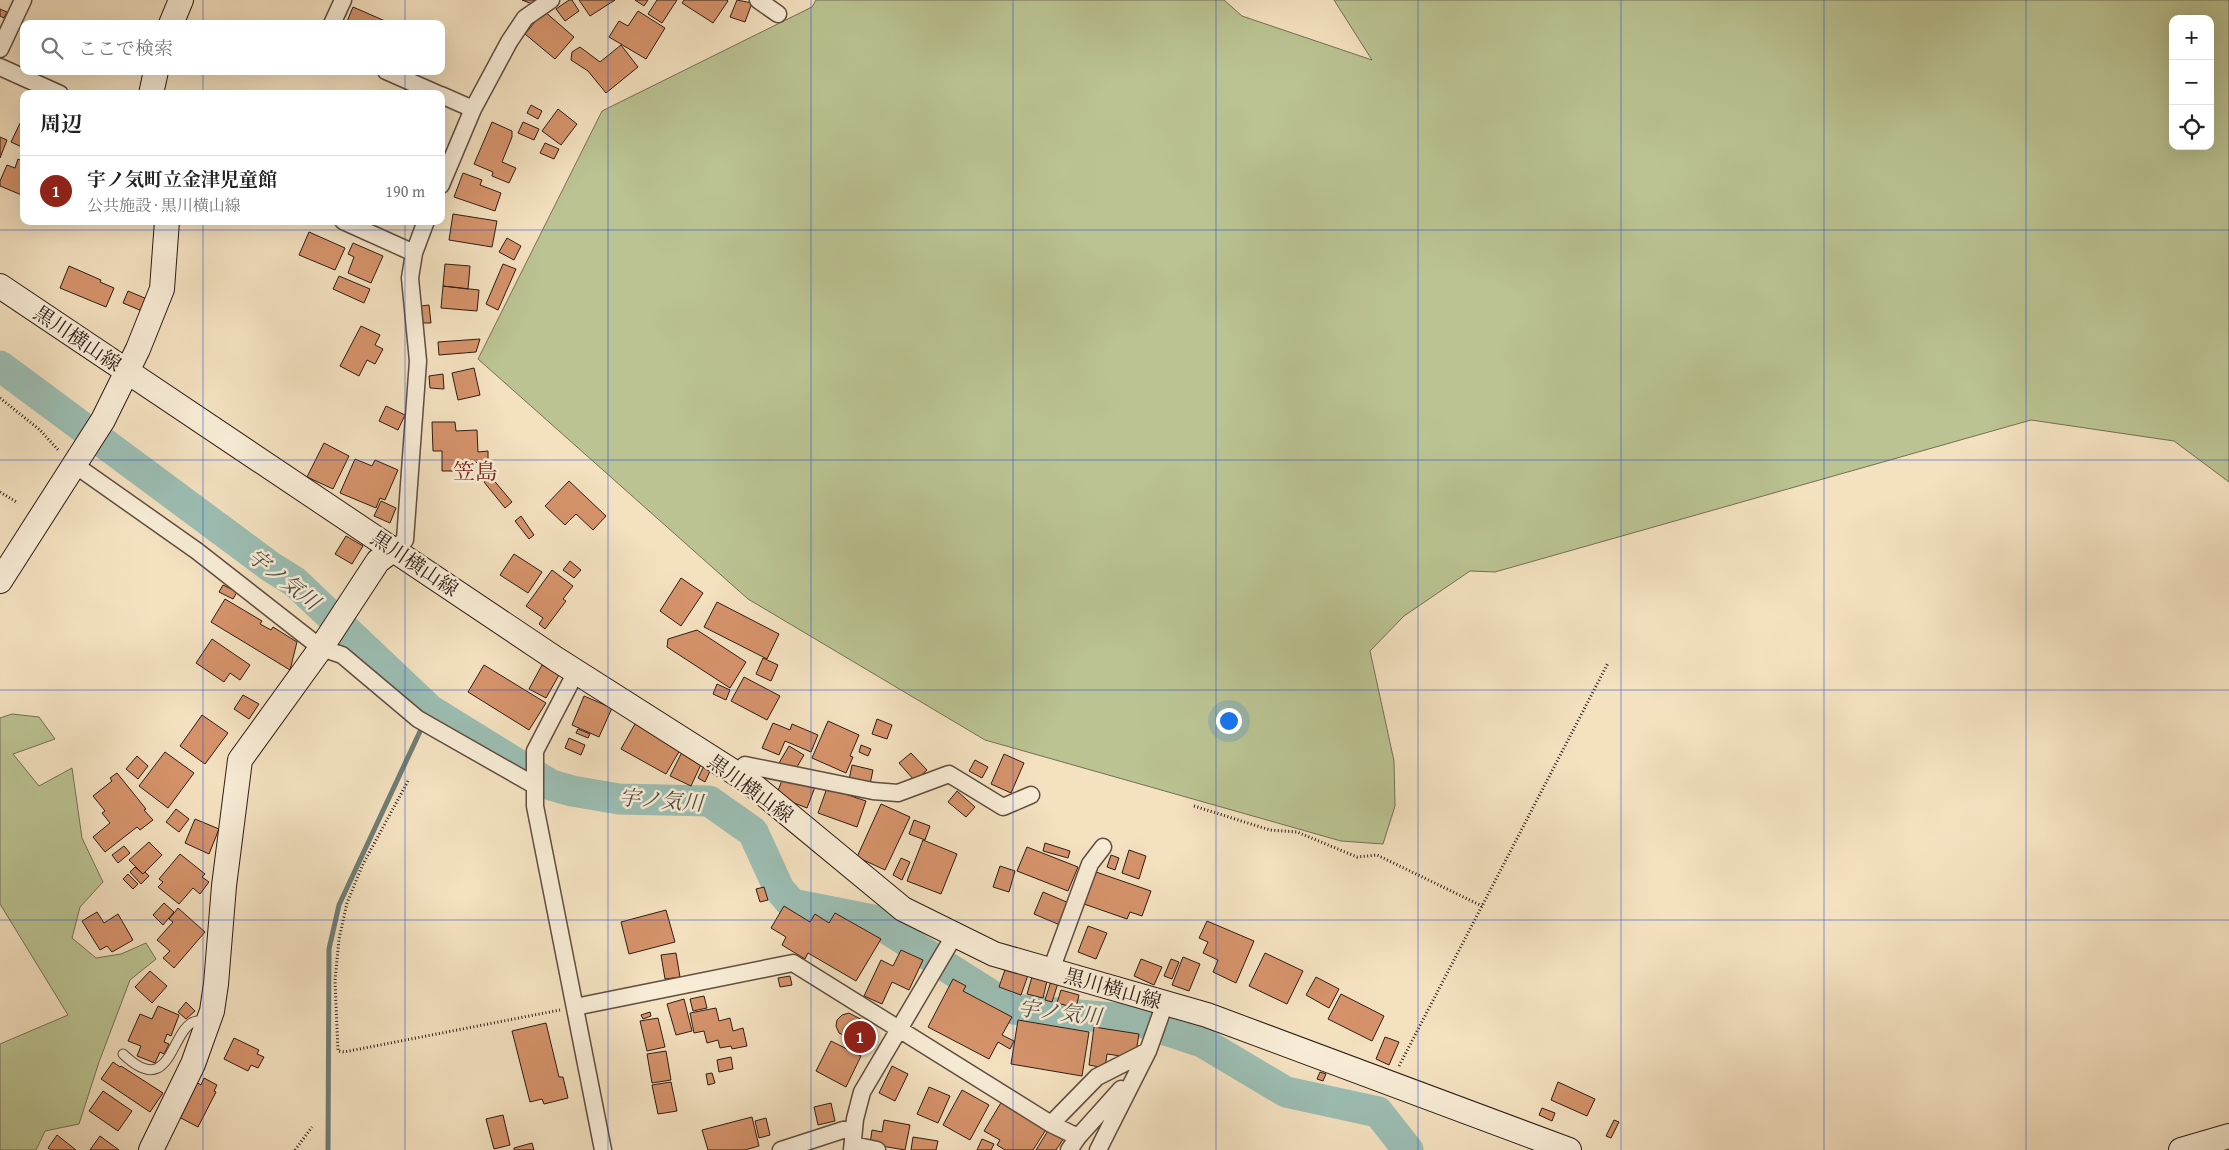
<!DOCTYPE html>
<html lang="ja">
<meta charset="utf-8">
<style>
body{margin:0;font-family:"Gentium Book Plus","Noto Serif JP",serif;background:#f2f2f2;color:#222}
.controls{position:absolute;right:15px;top:15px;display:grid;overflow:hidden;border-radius:10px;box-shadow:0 5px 20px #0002}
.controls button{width:45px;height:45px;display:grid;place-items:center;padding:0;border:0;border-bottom:1px solid #e0e0e0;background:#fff;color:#222;font:25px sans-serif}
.you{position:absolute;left:1228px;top:720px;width:18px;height:18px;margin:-12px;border:4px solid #fff;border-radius:50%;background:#1a73e8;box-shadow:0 0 0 8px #1a73e833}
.badge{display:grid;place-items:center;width:32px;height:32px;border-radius:50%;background:#8f2418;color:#fff;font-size:16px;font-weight:700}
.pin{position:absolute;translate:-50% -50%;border:2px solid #fff;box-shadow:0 1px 5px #0006}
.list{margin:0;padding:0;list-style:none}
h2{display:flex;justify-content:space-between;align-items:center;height:65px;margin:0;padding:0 20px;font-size:21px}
h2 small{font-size:16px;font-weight:400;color:#767676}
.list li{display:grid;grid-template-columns:32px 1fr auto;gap:15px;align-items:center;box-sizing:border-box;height:70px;padding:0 20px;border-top:1px solid #e0e0e0}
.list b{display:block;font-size:19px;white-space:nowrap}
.list p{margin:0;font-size:16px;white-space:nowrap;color:#767676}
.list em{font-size:16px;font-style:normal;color:#767676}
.icon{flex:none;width:28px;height:28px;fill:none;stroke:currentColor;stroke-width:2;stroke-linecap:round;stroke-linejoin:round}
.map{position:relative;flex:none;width:2229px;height:1150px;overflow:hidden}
.search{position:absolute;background:#fff;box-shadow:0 5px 20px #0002;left:20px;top:20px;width:425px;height:55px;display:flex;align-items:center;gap:12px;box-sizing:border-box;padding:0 18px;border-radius:10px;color:#767676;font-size:19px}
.panel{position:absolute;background:#fff;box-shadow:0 5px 20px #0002;left:20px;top:90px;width:425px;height:135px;border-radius:10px}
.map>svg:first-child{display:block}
.green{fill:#bbc392;stroke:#747054;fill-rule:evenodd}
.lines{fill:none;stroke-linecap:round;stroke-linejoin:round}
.stream{stroke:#707d74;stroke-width:5}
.river{stroke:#9cbeb3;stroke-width:31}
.building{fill:#d6936b;stroke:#2d1c15}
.lane-casing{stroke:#5f4d40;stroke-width:11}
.street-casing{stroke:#5f4d40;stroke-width:19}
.secondary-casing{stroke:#2d1c15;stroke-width:26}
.path{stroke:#2d1c15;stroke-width:3;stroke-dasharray:1 2.5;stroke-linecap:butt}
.lane{stroke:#f8ecd6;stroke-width:9}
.street{stroke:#f8ecd6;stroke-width:16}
.secondary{stroke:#f8ecd6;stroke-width:24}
.grid{fill:none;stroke:#1d4ed8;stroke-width:1;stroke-opacity:0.55}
.labels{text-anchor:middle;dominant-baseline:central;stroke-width:5;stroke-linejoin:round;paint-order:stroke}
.street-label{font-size:20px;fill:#2d1c15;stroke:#f8ecd6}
.water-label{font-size:21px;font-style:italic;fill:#4e4d44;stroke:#f8ecd6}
.quarter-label{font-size:22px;fill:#7a1f14;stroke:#f8ecd6}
</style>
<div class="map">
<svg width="2229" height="1150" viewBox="0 0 2229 1150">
<rect width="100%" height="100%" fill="#f4e1c0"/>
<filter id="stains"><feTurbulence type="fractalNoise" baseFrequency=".004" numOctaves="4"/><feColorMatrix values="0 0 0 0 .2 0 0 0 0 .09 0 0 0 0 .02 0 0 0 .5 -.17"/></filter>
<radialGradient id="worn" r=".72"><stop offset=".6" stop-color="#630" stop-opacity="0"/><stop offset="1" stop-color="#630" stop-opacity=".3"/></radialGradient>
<!-- green -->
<path class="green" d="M816,0H1224L1242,16L1372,60L1334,0H2229V482L2174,441L2031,420L1495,572L1470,571L1404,616L1370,651L1394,761L1395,806L1383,844L1341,841L985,740L748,599L478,359L602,111L812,7ZM2173,19H2210V146H2173Z
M12,714L39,717L55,739L13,754L39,786L72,768L82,838L103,882L80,907L72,938L96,958L121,954L146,943L156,959L130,980L99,1062L79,1124L45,1131L36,1150H0V1044L68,1015L0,904V718Z"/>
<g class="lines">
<!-- stream -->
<path class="stream" d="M328,1150L329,949L339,905L430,710"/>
<!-- river -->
<path class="river" d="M0,366L271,567L295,582L430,710L551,785L572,791L619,799L709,801L753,832L779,889L792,904L873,920L1013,1009L1135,1020L1202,1042L1286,1092L1378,1112L1408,1150"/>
</g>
<!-- building -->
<path class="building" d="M522,0H534L532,4Z
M569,0H572L579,11L565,21L556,9Z
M579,0H615L590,16Z
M635,0H648L644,6Z
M657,0H677L662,23L648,14Z
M684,0H727L728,1L713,23L682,3Z
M737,0L752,3L745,22L730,17Z
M353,7L392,24H346Z
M0,9L7,12L4,18L0,16Z
M544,11L574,37L555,59L525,34Z
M638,11L665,28L646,59L609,37L619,21L628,26Z
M621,45L638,67L606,93L588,71L571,60L572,52L580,47L600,62Z
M531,105L542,111L538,119L527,113Z
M558,109L577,124L561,145L542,131Z
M23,117H24V148L11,142Z
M492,122L512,131V137L502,162L516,168L509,183L492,176L493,172L474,164Z
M523,122L539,129L534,140L518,133Z
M0,137L7,140L0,158Z
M545,143L559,149L554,159L540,153Z
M18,159L24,162V196L0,186V181L7,165L15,168Z
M463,173L482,180L480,185L501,193L495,211L454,197Z
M453,214L497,221L492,247L449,240Z
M309,232L345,248L335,270L299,255Z
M507,238L521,246L514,260L499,252Z
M353,243L383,256L371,283L348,273L354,257L348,254Z
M445,264L470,266L468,289L443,286Z
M503,264L516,269L498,310L486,304Z
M69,266L101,280L100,282L114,288L106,307L60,288Z
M339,276L370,289L364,303L333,289Z
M443,286L479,290L477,311L441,308Z
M128,291L147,299L142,311L123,303Z
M429,305L431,323H423L421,306Z
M361,326L380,335L375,345L383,349L375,364L367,360L359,376L340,366Z
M480,339L476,352L439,355L438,342Z
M474,368L480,395L458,400L452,373Z
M443,374L444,389L430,388L429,376Z
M386,406L405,415L398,430L379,421Z
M432,422H455L456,431L477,430L478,452L488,451V462L458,463L459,471H442V451H433Z
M324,443L349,456L333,489L307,477Z
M355,459L372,466L375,460L398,470L385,500L380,498L376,508L340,493Z
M491,477L512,502L505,508L484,482Z
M569,481L606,516L593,530L576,514L565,525L545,506Z
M381,501L396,508L390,523L374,516Z
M521,516L534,535L529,539L515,521Z
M346,536L363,546L352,564L335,554Z
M514,554L542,572L528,593L500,575Z
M570,561L581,570L574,578L563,570Z
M552,570L573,586L563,599L566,601L545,629L539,624L543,618L526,606Z
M681,578L703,593L681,626L660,611Z
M223,585L237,592L233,599L219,592Z
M225,599L262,621L260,624L271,630L273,627L297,642L290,670L211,622Z
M717,602L779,634L767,659L704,627Z
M697,630L746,662L730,688L667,647L668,639Z
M212,639L250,665L240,680L230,673L224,682L196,663Z
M763,658L778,665L771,681L756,674Z
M484,665L546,703L529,730L468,692Z
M542,665L559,675L546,698L529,689Z
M744,677L780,696L767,720L731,701Z
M717,684L730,690L726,700L713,694Z
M243,695L259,704L249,719L234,709Z
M584,696L612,708L599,737L572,725Z
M202,715L228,733L205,764L180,746Z
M877,719L892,725L887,739L872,734Z
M828,721L859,735L850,756L853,757L846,773L812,758Z
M773,723L790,730L792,724L818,735L811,752L785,741L779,755L762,748Z
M635,724L680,750L666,774L621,749Z
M578,729L590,734L588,738L576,733Z
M569,738L585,745L581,755L565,748Z
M861,745L871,749L868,756L859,752Z
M789,746L804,755L794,772L779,763Z
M684,748L704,758L691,786L670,776Z
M165,752L194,773L168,808L139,786Z
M911,753L927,770L915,781L899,763Z
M1004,754L1024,763L1011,793L991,784Z
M137,756L148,766L138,779L126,769Z
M975,760L988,767L982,778L969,771Z
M852,765L873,770L870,784L849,780Z
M704,766L711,769L705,782L698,778Z
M117,773L146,809L144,810L153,820L140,830L137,827L105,852L93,837L110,823L102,813L105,811L93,796L112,781L110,778Z
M784,775L815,787L807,808L776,796Z
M827,788L866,801L857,827L818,813Z
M957,791L975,807L966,817L948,802Z
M881,804L910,817L885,870L857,857Z
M176,809L189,819L179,832L166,822Z
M195,819L219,829L209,854L185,843Z
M914,820L930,826L925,840L909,834Z
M923,840L957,854L941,894L907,881Z
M149,842L162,855L143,874L129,860Z
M1045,843L1070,851L1068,858L1043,851Z
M124,846L130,853L118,863L112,855Z
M1027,847L1078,867L1068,891L1017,871Z
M1129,850L1146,856L1139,879L1122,873Z
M180,854L205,874L202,877L209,882L200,894L193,888L179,904L158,887L163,882L159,879Z
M1111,855L1119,858L1115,870L1107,867Z
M901,858L910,862L902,880L893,875Z
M1000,866L1015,871L1009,892L993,887Z
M135,867L143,874L145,872L149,876L141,884L130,872Z
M1096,872L1151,891L1142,916L1130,912L1127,919L1084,904Z
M128,874L138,884L133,889L123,879Z
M764,887L768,900L760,902L756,889Z
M1043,892L1069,903L1060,925L1034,914Z
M164,903L174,912L163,925L153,915Z
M784,906L810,922L815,914L829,923L835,913L881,939L856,981L808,953L805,959L782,945L786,937L771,928Z
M178,908L205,932L174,968L163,958L170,951L157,940L173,922L169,919Z
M666,910L675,942L629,954L621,922Z
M97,912L104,923L118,914L133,940L112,952L107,946L100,950L82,921Z
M1207,921L1254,941L1236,983L1213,972L1218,960L1203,953L1208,942L1199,938Z
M1088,926L1107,933L1096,959L1078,952Z
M901,950L923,960L909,990L892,982L882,1004L864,996L881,960L893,966Z
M676,953L680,977L665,979L661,955Z
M1265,953L1303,971L1287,1004L1249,986Z
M1183,957L1200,964L1189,991L1172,985Z
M1141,959L1162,967L1154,985L1134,976Z
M1171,959L1179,962L1172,979L1164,976Z
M1006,967L1028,975L1021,995L999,987Z
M150,971L167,986L152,1003L135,987Z
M790,976L792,985L780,987L778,978Z
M1032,977L1047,981L1043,998L1027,994Z
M1316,977L1339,989L1329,1008L1306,995Z
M953,979L966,986L963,991L1012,1017L1002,1035L1014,1041L1010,1049L998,1042L989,1059L928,1027Z
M1051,981L1058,983L1052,1002L1045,1000Z
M1061,990L1079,995L1076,1008L1057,1003Z
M1341,994L1384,1016L1372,1041L1328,1019Z
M704,996L707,1008L693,1011L690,999Z
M684,999L692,1031L676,1035L667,1004Z
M186,1002L195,1011L186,1019L178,1012Z
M158,1006L179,1015L171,1036L167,1034L164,1042L169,1044L164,1054L160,1052L155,1063L137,1056L141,1046L128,1041L140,1014L152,1019Z
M716,1008L719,1021L730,1018L733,1031L743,1028L747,1046L732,1049L731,1046L720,1048L718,1040L707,1043L704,1031L694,1033L690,1013Z
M650,1012L651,1016L643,1019L641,1015Z
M849,1013L872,1025L875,1036L870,1042L863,1044L839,1033L836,1026L837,1020L842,1015Z
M658,1018L665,1047L647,1051L640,1021Z
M1018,1020L1089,1032L1082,1076L1011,1064Z
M546,1023L559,1077H563L568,1098L544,1104L542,1099L530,1102L512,1031Z
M1094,1027L1139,1034L1135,1058L1107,1054L1105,1068L1089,1065Z
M1385,1037L1399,1042L1389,1065L1376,1059Z
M234,1038L259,1050L257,1054L264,1057L258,1068L251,1065L248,1071L224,1059Z
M831,1041L861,1056L846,1087L816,1071Z
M666,1051L671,1080L652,1083L647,1054Z
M731,1057L733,1069L719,1072L717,1060Z
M113,1062L120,1067L121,1066L163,1093L150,1112L101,1079Z
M892,1066L908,1074L895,1101L879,1093Z
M1320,1072L1326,1074L1323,1081L1317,1079Z
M712,1073L715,1083L708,1085L706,1074Z
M204,1078L217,1085L214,1091L216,1092L198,1127L179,1117L196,1082L201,1085Z
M671,1082L677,1111L658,1114L652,1085Z
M1558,1082L1595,1099L1587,1116L1551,1100Z
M929,1087L950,1096L938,1123L917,1114Z
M962,1090L989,1105L970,1140L943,1125Z
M103,1091L132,1111L118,1131L89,1111Z
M1002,1101L1047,1128L1033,1150H1005L997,1145L1000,1140L984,1131Z
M831,1103L835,1121L818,1125L814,1107Z
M1542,1108L1555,1113L1552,1121L1539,1115Z
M503,1115L510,1145L494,1149L486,1119Z
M752,1117L759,1146L745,1150H708L702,1130Z
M766,1118L770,1135L759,1138L755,1121Z
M884,1120L910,1125L905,1150L870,1144L872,1130L882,1132Z
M1614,1120L1619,1122L1611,1138L1606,1136Z
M1049,1129L1064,1138L1056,1150H1036Z
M57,1135L76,1150H51L48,1148Z
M100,1136L119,1150H90Z
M913,1137L938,1141L936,1150H911Z
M982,1139L994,1144L991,1150H977Z
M532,1143L534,1150H514V1148Z"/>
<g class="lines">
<defs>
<path id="lane" d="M123,1054C173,1102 170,1025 197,1021"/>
<path id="street" d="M758,0L778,14
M332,24L343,0
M0,49L23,0
M0,67L60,94
M386,71L438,94
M441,95L473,109
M441,185L473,109L509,42L525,18L551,0
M343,221L414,253
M75,465L197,551L321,648L342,655L418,719L534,785
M394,549L405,540L418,361L410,278L414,253L426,221
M576,672L535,751V806L603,1150
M736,773L745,765L873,791L898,793L949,774L1003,807L1031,795
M1051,970L1090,864L1103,847
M575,1007L793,963L1051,1124L1078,1137
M1051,1124L1097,1077L1148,1051L1165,1003
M853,1145L877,1150
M781,1150L843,1130L854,1129
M852,1150L855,1119L862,1092L954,936
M1069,1150L1078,1137L1121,1089
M1098,1150L1148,1051"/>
<path id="secondary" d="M171,24L181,0
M151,94L156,71
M0,286L556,659L748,781L903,909L994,954L1207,1015L1569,1150
M0,581L103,420L138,349L162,289L167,221
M151,1150L193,1064L212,1011L216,984L224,886L240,760L321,648L378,561L394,549
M2181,1150L2229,1136"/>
</defs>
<!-- lane casing -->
<use href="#lane" class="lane-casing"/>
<!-- street casing -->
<use href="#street" class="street-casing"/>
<!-- secondary casing -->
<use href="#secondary" class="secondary-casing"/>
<!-- path -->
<path class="path" d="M0,398L40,430L59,451
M0,492L18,503
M408,781L362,866L347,903L339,939L335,981L338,1051L344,1052L560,1010
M1194,806L1270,830L1297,832L1357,857L1377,855L1482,906
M1399,1066L1608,663
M295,1150L312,1127"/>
<!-- lane -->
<use href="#lane" class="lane"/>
<!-- street -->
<use href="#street" class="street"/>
<!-- secondary -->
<use href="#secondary" class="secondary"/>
</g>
<!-- grid -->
<path class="grid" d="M203,0V24M405,0V24M608,0V1150M811,0V1150M1013,0V1150M1216,0V1150M1418,0V1150M1621,0V1150M1824,0V1150M2026,0V1150M203,71V94M405,71V94M203,221V1150M405,221V1150M0,230H2229M0,460H2229M0,690H2229M0,920H2229"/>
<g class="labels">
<!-- street labels -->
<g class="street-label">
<text transform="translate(78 338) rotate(34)">黒川横山線</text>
<text transform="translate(415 563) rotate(34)">黒川横山線</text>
<text transform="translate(751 788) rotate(36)">黒川横山線</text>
<text transform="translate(1113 988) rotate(16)">黒川横山線</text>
</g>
<!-- water labels -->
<g class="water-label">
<text transform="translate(284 579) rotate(38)">宇ノ気川</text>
<text transform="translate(661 800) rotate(4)">宇ノ気川</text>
<text transform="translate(1060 1012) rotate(6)">宇ノ気川</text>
</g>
<!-- quarter labels -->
<g class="quarter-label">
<text x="475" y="471">笠島</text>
</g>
</g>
<rect width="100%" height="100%" filter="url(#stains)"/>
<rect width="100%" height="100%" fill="url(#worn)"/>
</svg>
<div class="controls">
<button>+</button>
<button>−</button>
<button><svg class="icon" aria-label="locate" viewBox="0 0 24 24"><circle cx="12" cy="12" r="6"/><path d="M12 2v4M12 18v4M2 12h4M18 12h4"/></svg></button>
</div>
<div class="you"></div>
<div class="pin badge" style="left:860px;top:1037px">1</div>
<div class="search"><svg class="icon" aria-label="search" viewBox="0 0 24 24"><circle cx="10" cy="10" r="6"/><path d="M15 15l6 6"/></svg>ここで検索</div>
<section class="panel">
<h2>周辺<small></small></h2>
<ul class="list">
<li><span class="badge">1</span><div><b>宇ノ気町立金津児童館</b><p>公共施設 · 黒川横山線</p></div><em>190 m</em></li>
</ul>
</section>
</div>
